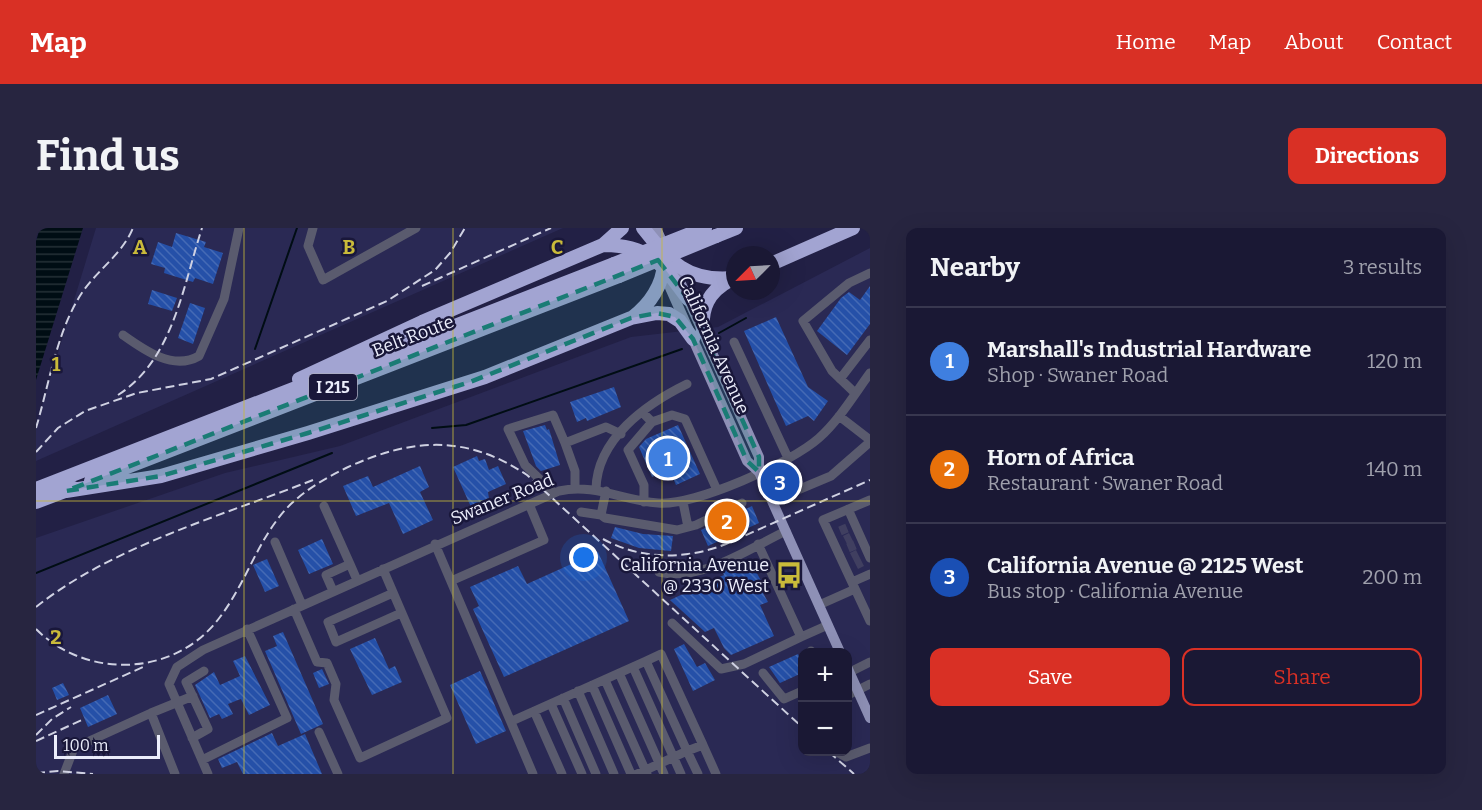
<!DOCTYPE html>
<meta charset="utf-8">
<style>
body{margin:0;font-family:Bitter,serif;background:#272540;color:#f1f3f6}
.controls{position:absolute;right:18px;bottom:18px;display:grid;overflow:hidden;border-radius:12px;box-shadow:0 6px 24px #0002}
.controls button{width:54px;height:54px;display:grid;place-items:center;padding:0;border:0;border-bottom:2px solid #38374f;background:#1a1834;color:#f1f3f6;font:30px sans-serif}
.compass{position:absolute;left:690px;top:18px;width:54px;height:54px;border-radius:50%;background:#1a1834;box-shadow:0 6px 24px #0002;rotate:246deg}
.scale{position:absolute;left:18px;bottom:15px;width:106px;box-sizing:border-box;padding-left:6px;border:3px solid #ebedfb;border-top:0;font-size:16px;line-height:21px;white-space:nowrap;color:#ebedfb;-webkit-text-stroke:4px #19173a;paint-order:stroke}
.you{position:absolute;left:548px;top:330px;width:21px;height:21px;margin:-15px;border:4px solid #fff;border-radius:50%;background:#1a73e8;box-shadow:0 0 0 9px #1a73e833}
.badge{display:grid;place-items:center;width:39px;height:39px;border-radius:50%;background:#d93025;color:#fff;font-size:20px;font-weight:700}
.pin{position:absolute;translate:-50% -50%;border:3px solid #fff;box-shadow:0 2px 6px #0006}
.list{margin:0;padding:0;list-style:none}
h2{display:flex;justify-content:space-between;align-items:center;height:78px;margin:0;padding:0 24px;font-size:26px}
h2 small{font-size:20px;font-weight:400;color:#9fa0ac}
.list li{display:grid;grid-template-columns:39px 1fr auto;gap:18px;align-items:center;box-sizing:border-box;height:108px;padding:0 24px;border-top:2px solid #38374f}
.list b{display:block;font-size:22px;white-space:nowrap}
.list p{margin:0;font-size:20px;white-space:nowrap;color:#9fa0ac}
.list em{font-size:20px;font-style:normal;color:#9fa0ac}
.actions{display:flex;gap:12px;padding:18px 24px}
.actions a{flex:1;padding:14px 0;border:2px solid #d93025;border-radius:12px;text-align:center;font-size:21px;color:#d93025}
.actions .main{background:#d93025;color:#fff}
.map{position:relative;flex:none;width:834px;height:546px;overflow:hidden;border-radius:12px}
header{display:flex;align-items:center;gap:36px;box-sizing:border-box;height:84px;padding:0 30px;background:#d93025;color:#fff}
header strong{font-size:28px}
nav{display:flex;gap:33px;margin-inline-start:auto;font-size:21px}
.intro{display:flex;align-items:center;justify-content:space-between;box-sizing:border-box;height:144px;padding:0 36px}
h1{margin:0;font-size:42px}
.button{padding:15px 27px;border-radius:12px;background:#d93025;color:#fff;font-size:21px;font-weight:700}
main{display:flex;gap:36px;padding:0 36px}
aside{flex:1;background:#1a1834;border-radius:12px;box-shadow:0 6px 24px #0002}
.map>svg:first-child{display:block}
.built{fill:#2a2954;fill-rule:evenodd}
.water{fill:url(#water-rules)}
.lines{fill:none;stroke-linecap:round;stroke-linejoin:round}
.stream{stroke:#000d14;stroke-width:2}
.building{fill:url(#building-back-hatch)}
.minor-tunnel{stroke:#403f60;stroke-width:9;stroke-dasharray:9 4.5;stroke-linecap:butt}
.minor{stroke:#5a5b6e;stroke-width:9}
.major{stroke:#8e90b6;stroke-width:10}
.highway{stroke:#a2a4d2;stroke-width:14}
.rail{stroke:#cfd1e2;stroke-width:2;stroke-dasharray:9 4.5;stroke-linecap:butt}
.highway-bridge{stroke:#a2a4d2;stroke-width:14}
.marked{fill:#1a7c75;fill-opacity:0.2;stroke:#1a7c75;stroke-width:4.5;stroke-dasharray:12 8;stroke-linejoin:round}
.grid{fill:none;stroke:#c9ba3a;stroke-width:1.5;stroke-opacity:0.55}
.labels{text-anchor:middle;dominant-baseline:central;stroke-width:5;stroke-linejoin:round;paint-order:stroke}
.shield{fill:#19173a;stroke:#acadc1;stroke-width:1.5}
.shield-label{font-size:16px;font-weight:bold;fill:#ebedfb}
.street-label{font-size:18px;fill:#ebedfb;stroke:#19173a}
.poi-label{font-size:18px;fill:#ebedfb;stroke:#19173a;text-anchor:end}
.grid-label{font-size:20px;text-anchor:middle;font-weight:bold;fill:#c9ba3a;stroke:#19173a;stroke-width:5;stroke-linejoin:round;paint-order:stroke}
</style>
<header>
<strong>Map</strong>
<nav><a>Home</a><a>Map</a><a>About</a><a>Contact</a></nav>
</header>
<div class="intro"><h1>Find us</h1><a class="button">Directions</a></div>
<main>
<div class="map">
<svg width="834" height="546" viewBox="0 0 834 546">
<defs>
<pattern id="water-rules" width="6" height="5" patternUnits="userSpaceOnUse" patternTransform="scale(1.5)"><rect width="6" height="5" fill="#000d14"/><path d="M0 2.5h6" fill="none" stroke="#253137"/></pattern>
<pattern id="building-back-hatch" width="6" height="6" patternUnits="userSpaceOnUse" patternTransform="scale(1.5)"><rect width="6" height="6" fill="#2550a8"/><path d="M-1 5l2 2M0 0l6 6M5-1l2 2" fill="none" stroke="#456ab5"/></pattern>
</defs>
<rect width="100%" height="100%" fill="#222045"/>
<!-- built -->
<path class="built" d="M60,0H527L0,233V197Z
M834,20V546H0V310L189,245L304,218L595,109L682,99ZM766,424H812V524H766Z"/>
<!-- water -->
<path class="water" d="M4,0H47L0,152V13Z"/>
<g class="lines">
<!-- stream -->
<path class="stream" d="M683,105L710,90
M219,121L261,0
M396,200L430,197L646,121
M0,345L296,225"/>
</g>
<!-- building -->
<path class="building" d="M140,5L170,14L168,19L187,25L177,56L159,50L157,54L128,45L129,40L115,36L122,14L136,19Z
M834,58V96L811,127L781,103L805,70L813,64L824,72Z
M116,62L141,70L136,83L112,76Z
M154,75L169,80L157,116L142,110Z
M740,89L772,159L792,173L778,193L772,188L750,198L708,103Z
M578,159L585,179L551,193L550,190L541,194L534,174Z
M509,197L511,202L513,201L524,237L505,243L500,238L487,203Z
M642,197L664,246L640,257L636,248L631,250L628,244L616,249L603,219L610,211Z
M441,228L443,233L449,231L453,242L462,238L470,256L452,264L453,271L435,279L417,239Z
M384,238L393,259L384,264L397,292L367,306L353,275L320,288L307,258L332,248L337,259Z
M716,278L723,295L672,318L665,302Z
M579,299L607,306L637,308L635,323L603,320L575,310Z
M286,311L297,336L273,346L262,322Z
M562,324L593,393L468,449L437,381L443,378L434,359L482,338L491,356Z
M231,331L243,358L229,364L217,337Z
M713,331L728,358L727,365L732,374L724,377L738,408L695,427L688,420L678,400L669,404L634,372L688,347L686,343Z
M247,404L287,496L265,506L229,423L241,418L237,408Z
M339,410L353,441L359,438L366,454L336,467L314,421Z
M648,416L661,439L669,435L679,452L657,463L638,421Z
M762,426L766,435V445L744,455L733,439Z
M209,428L234,477L213,487L205,471L202,472L192,476L197,486L186,491L183,486L174,490L159,457L178,444L184,457L204,448L197,433Z
M286,441L293,456L283,460L277,445Z
M444,443L470,503L440,516L414,457Z
M27,455L33,467L21,472L16,460Z
M72,467L81,486L52,499L44,480Z
M236,505L242,518L269,506L286,546H207L201,534L186,540L182,531Z"/>
<g class="lines">
<!-- minor-tunnel -->
<path class="minor-tunnel" d="M804,303L811,300
M809,312L815,309
M812,320L819,317
M816,329L822,326
M820,337L826,334"/>
<!-- minor -->
<path class="minor" d="M277,0L272,18L287,52L380,0
M87,107C108,122 137,143 163,128L188,71L203,0
M698,114L752,230
M804,151L834,112
M819,165L796,143L767,93L813,55L834,45
M606,184L616,194L636,187L649,191L681,262
M803,188L834,212
M539,260V243L529,215L570,199L585,206
M560,261C561,211 610,176 651,156
M764,261L795,248L834,214
M570,263L565,287L569,290L641,302L660,297L706,275
M518,265L489,237L472,201L517,187L529,215
M834,272L787,292L834,393
M608,274V257L592,222L616,194
M647,274L652,299
M288,278L314,336
M812,281L834,330
M545,284L565,287
M239,314L266,377
M399,316L497,546
M722,316L765,409L792,397
M623,344C666,354 712,321 750,303
M415,353L508,312L493,276
M816,354L834,346
M297,363L290,347L314,336L321,352
M357,365L292,394L300,414L365,385
M783,377L819,361
M258,381L281,434L291,435L300,456L298,472L324,530L411,490L347,341
M636,395L685,441L708,436L765,409
M775,423L776,424
M610,433L625,426L667,517
M597,439L645,546
M583,445L628,546
M727,445L748,471L766,463
M812,445L834,434
M569,452L611,546
M556,457L595,546
M542,463L578,546
M812,467L834,456
M527,470L560,546
M515,476L546,546
M498,483L526,546
M476,493L610,433L651,523L601,546
M283,504L302,546
M156,510L172,501L150,454L168,443
M801,524L810,529L834,520
M166,532L251,490L211,401
M28,546L38,520L115,485
M139,546L115,485L157,468
M172,546L133,456L141,439L167,422L523,263C559,255 587,273 622,275C659,278 755,235 783,210C803,192 818,167 834,145
M662,546L651,523L667,517L680,546"/>
<!-- major -->
<path class="major" d="M620,0L723,229V244
M627,44L711,233L723,244L804,424
M812,441L834,490"/>
<!-- highway -->
<path class="highway" d="M607,0C634,34 651,54 697,50
M680,8L700,0
M567,17C614,17 626,36 652,71
M735,36L817,0
M597,89C614,76 627,57 628,35
M667,104C665,80 672,64 694,52
M263,151L386,94L567,17L586,0
M55,253L583,48
M0,261L578,36
M30,263L125,248L272,205L449,149L595,90L621,85L633,86L644,93L657,111
M0,274L37,260"/>
<!-- rail -->
<path class="rail" d="M386,58L515,0
M82,167C137,132 147,58 166,0
M0,200C12,160 20,109 41,73C56,45 85,29 97,0
M0,224L22,200L49,183L101,165L175,151L351,73L399,42L414,25L429,0
M567,311C605,332 650,332 690,316L834,252
M0,379C77,318 185,288 277,252
M0,401C51,452 140,449 184,389C210,355 221,313 250,281C267,263 288,251 310,240C375,210 430,206 491,247L766,499
M0,487L107,439
M0,507L16,491L35,479
M0,513L48,491
M793,524L818,546
M0,545L22,543L57,546"/>
<!-- highway-bridge -->
<path class="highway-bridge" d="M578,36L669,0
M583,48L680,8"/>
</g>
<!-- marked area -->
<path class="marked" d="M622,32L652,71L723,229V244L711,233L657,111L639,89L621,85L595,90L434,154L272,205L125,248L30,263Z"/>
<!-- grid -->
<path class="grid" d="M208,0V546M417,0V546M626,0V546M0,273H834"/>
<!-- icons -->
<defs>
<symbol id="bus-bare" viewBox="-9 -9 18 18"><path d="M-5-6H5V4H4V6H2V4H-2V6H-4V4H-5ZM-3.5-4V0h7V-4ZM-3.5 1.2v1.5H-2V1.2ZM2 1.2v1.5H3.5V1.2Z" fill="#c9ba3a" stroke="#19173a" stroke-width="2.5" paint-order="stroke"/></symbol>
</defs>
<g fill-rule="evenodd">
<use href="#bus-bare" x="734" y="328" width="38" height="38"/>
</g>
<g class="labels">
<!-- shield labels -->
<rect class="shield" x="273" y="146" width="48" height="26" rx="4.5"/>
<g class="shield-label">
<text x="297" y="159">I 215</text>
</g>
<!-- street labels -->
<g class="street-label">
<text transform="translate(377 108) rotate(-21)">Belt Route</text>
<text transform="translate(678 117) rotate(66)">California Avenue</text>
<text transform="translate(466 271) rotate(-22)">Swaner Road</text>
</g>
<!-- poi labels -->
<g class="poi-label">
<text x="733" y="337">California Avenue<tspan x="733" dy="21">@ 2330 West</tspan></text>
</g>
</g>
<g class="grid-label">
<text x="104" y="26">A</text>
<text x="313" y="26">B</text>
<text x="521" y="26">C</text>
<text x="20" y="143">1</text>
<text x="20" y="416">2</text>
</g>
</svg>
<div class="controls">
<button>+</button>
<button>−</button>
</div>
<svg class="compass" viewBox="-18 -18 36 36"><path d="M0-13l5 13h-10z" fill="#e53935"/><path d="M0 13l5-13h-10z" fill="#9fa0ac"/></svg>
<div class="scale">100 m</div>
<div class="you"></div>
<div class="pin badge" style="left:632px;top:230px;background:#3f7fe0">1</div>
<div class="pin badge" style="left:691px;top:293px;background:#e8710a">2</div>
<div class="pin badge" style="left:744px;top:254px;background:#1a4fb4">3</div>
</div>
<aside>
<h2>Nearby<small>3 results</small></h2>
<ul class="list">
<li><span class="badge" style="background:#3f7fe0">1</span><div><b>Marshall's Industrial Hardware</b><p>Shop · Swaner Road</p></div><em>120 m</em></li>
<li><span class="badge" style="background:#e8710a">2</span><div><b>Horn of Africa</b><p>Restaurant · Swaner Road</p></div><em>140 m</em></li>
<li><span class="badge" style="background:#1a4fb4">3</span><div><b>California Avenue @ 2125 West</b><p>Bus stop · California Avenue</p></div><em>200 m</em></li>
</ul>
<div class="actions"><a class="main">Save</a><a>Share</a></div>
</aside>
</main>
